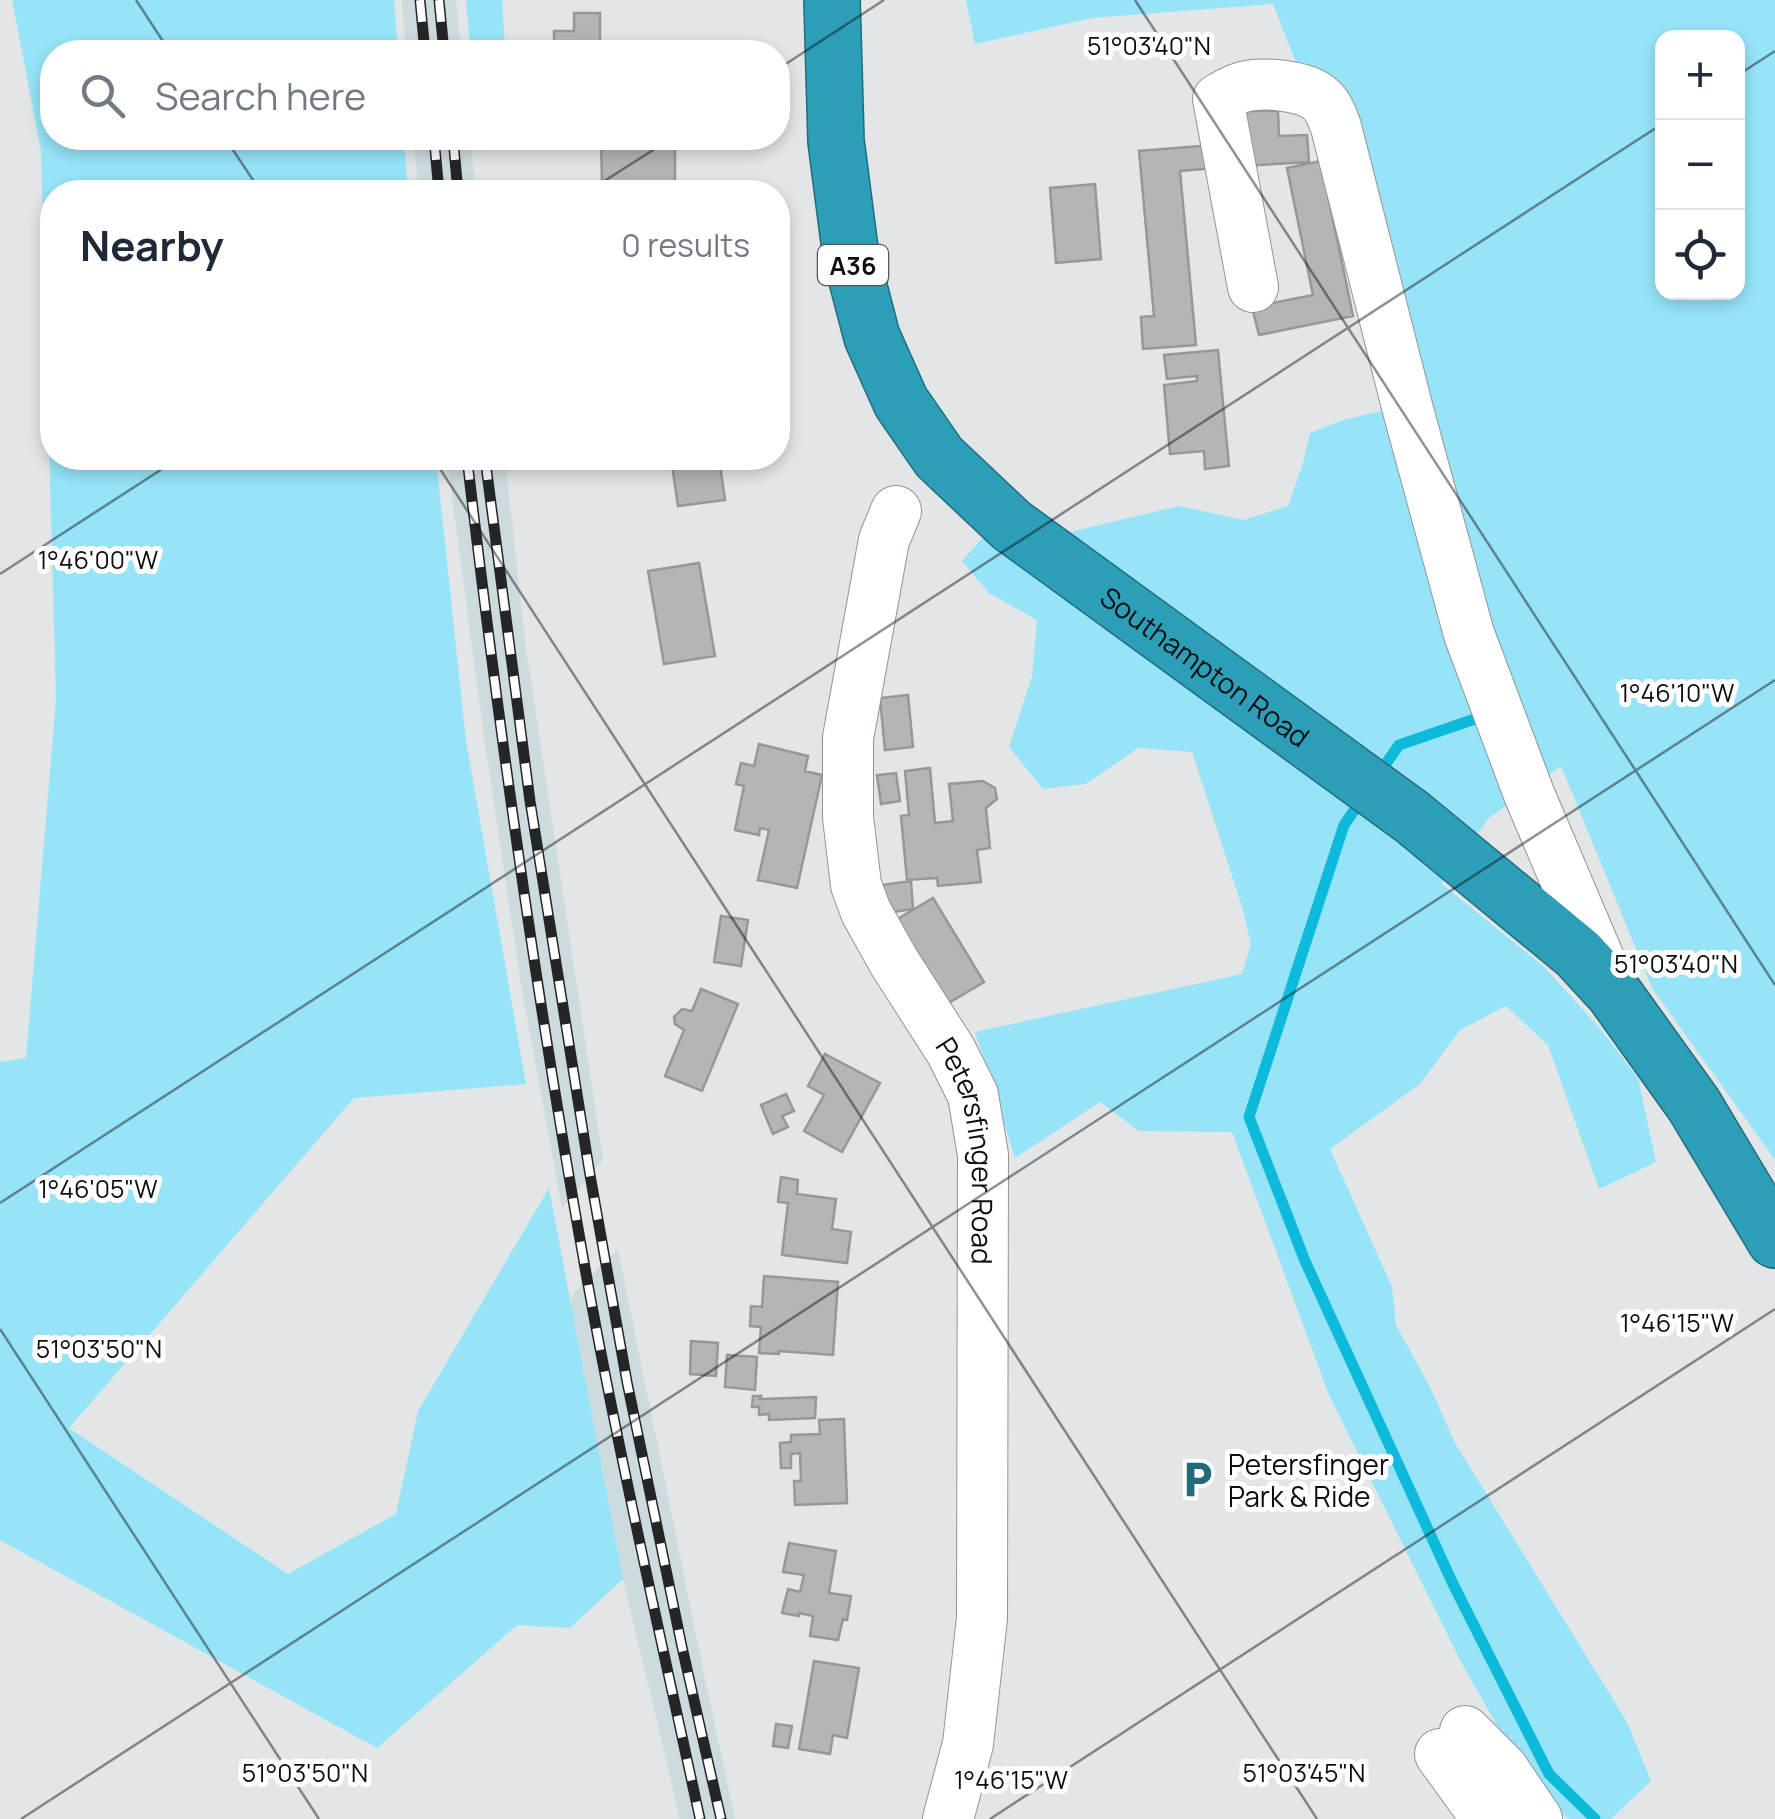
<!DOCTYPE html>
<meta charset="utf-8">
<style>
body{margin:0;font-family:Manrope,sans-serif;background:#f2f2f3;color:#1f2937}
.controls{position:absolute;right:30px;top:30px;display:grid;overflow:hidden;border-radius:20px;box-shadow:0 5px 15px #0003}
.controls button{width:90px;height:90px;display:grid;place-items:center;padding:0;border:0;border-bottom:2px solid #e0e1e3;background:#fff;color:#1f2937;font:50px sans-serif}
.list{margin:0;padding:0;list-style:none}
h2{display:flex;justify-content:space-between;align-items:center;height:130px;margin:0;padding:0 40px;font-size:42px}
h2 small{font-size:32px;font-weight:400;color:#747a83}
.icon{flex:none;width:55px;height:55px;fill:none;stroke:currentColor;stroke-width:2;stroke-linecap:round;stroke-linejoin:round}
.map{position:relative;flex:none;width:1775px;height:1819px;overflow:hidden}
.search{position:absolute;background:#fff;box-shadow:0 5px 15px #0003;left:40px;top:40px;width:750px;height:110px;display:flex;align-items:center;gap:25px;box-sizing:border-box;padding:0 35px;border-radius:40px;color:#747a83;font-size:38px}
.panel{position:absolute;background:#fff;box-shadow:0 5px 15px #0003;left:40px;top:180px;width:750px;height:290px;border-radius:40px}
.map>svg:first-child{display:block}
.built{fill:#cedbde}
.green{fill:#97e4f9;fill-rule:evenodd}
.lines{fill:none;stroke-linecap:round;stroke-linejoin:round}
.stream{stroke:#0dbadb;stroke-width:11}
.building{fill:#b2b6b7;stroke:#959899;stroke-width:2.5}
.minor-casing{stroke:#929596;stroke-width:52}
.highway-casing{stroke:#226c7c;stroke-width:58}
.minor{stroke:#fff;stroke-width:50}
.highway{stroke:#2d9eb7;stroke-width:55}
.rail-casing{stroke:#232526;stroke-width:11}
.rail{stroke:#fff;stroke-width:8;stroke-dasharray:22;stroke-linecap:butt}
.ticks{fill:none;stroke:#0d0e0f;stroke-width:2.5;stroke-opacity:0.45}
.labels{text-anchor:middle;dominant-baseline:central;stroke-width:10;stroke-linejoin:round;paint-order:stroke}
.shield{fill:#fff;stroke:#565657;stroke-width:2.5}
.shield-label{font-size:25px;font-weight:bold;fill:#0d0e0f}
.street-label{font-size:28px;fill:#0d0e0f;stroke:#fff}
.poi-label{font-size:28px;fill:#0d0e0f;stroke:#fff;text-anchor:start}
.ticks-label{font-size:25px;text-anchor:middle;fill:#0d0e0f;stroke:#fff;stroke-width:10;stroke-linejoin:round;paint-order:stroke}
</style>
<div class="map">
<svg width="1775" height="1819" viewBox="0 0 1775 1819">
<rect width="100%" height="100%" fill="#e2e6e7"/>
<!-- built -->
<path class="built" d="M402,0H456L461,52H406Z
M413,138H470L476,192H419Z
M447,458H505L525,641L603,1160L562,1208L521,985L483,730Z
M618,1249L699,1650L735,1819H680L623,1579L570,1302L575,1291Z"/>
<!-- green -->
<path class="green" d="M12,0H394L398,52H52V138H404L408,192H52V458H436L466,741L526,1084L354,1098L69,1428L288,1574L396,1514L418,1411L549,1188L623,1579L570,1628L517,1625L377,1748L0,1540V1062L26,1058L56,700L41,150Z
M466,0H502L505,46L470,47Z
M966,0H1775V1160L1652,988L1561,766L1489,818L1442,884L1543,966L1598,1026L1638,1078L1656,1162L1599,1189L1548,1045L1506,1006L1460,1030L1420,1084L1330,1149L1392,1287L1396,1325L1430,1387L1455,1443L1627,1722L1651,1781L1611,1819H1569L1555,1808L1527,1778L1461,1662L1329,1395L1232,1132L1139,1131L1100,1102L1015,1158L975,1032L1242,974L1251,944L1243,910L1192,752L1138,748L1086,784L1043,789L1009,747L1032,676L1037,620L989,593L962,561L986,534L1036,576L1070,532L1179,506L1244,520L1288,506L1303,463L1310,433L1343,420L1390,409L1326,140L1273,4L1092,18L975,44ZM1662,38H1738V292H1662Z"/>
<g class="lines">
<!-- stream -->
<path class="stream" d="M1378,775L1399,745L1472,720
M1362,799L1344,825L1249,1117L1305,1261L1453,1584L1549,1774L1595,1819"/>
</g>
<!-- building -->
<path class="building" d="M574,13H600V52H554V31H574Z
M1239,111H1278L1279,136L1307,135L1309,162L1241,166Z
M601,138H675V192H580V182L602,183Z
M1212,145L1214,168L1180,171L1196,345L1143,349L1141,317L1154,316L1139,151Z
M1321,161L1353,316L1259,335L1252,307L1313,295L1287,168Z
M1095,184L1101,259L1056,263L1050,188Z
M1218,350L1229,466L1205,469L1204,451L1170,454L1164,385L1197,381V376L1167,379L1164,355Z
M671,458H719L725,500L678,506Z
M699,563L715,656L664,664L648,571Z
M908,695L913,747L885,750L880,698Z
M759,744L808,756L805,771L822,775L797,888L758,880L769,830L760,828L759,835L735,830L744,786L736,784L741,763L754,766Z
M930,768L935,823L953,821L949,784L983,781L995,788L997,799L986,808L990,848L977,850L981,882L938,886L937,878L907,880L901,816L909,815L905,771Z
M896,773L900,801L881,804L877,775Z
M911,881L913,909L886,913L882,885Z
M933,898L984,982L947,1004L896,920Z
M721,916L748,920L741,966L714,962Z
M701,989L738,1004L702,1091L665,1076L684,1030L675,1024L674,1017L682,1009L692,1011Z
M825,1054L880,1083L842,1152L804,1131L824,1095L808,1086Z
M786,1094L794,1111L782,1116L788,1127L773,1134L761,1105Z
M781,1177L798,1180L797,1194L836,1199L832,1229L851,1232L847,1263L782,1255L788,1203L778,1202Z
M764,1276L838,1282L833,1355L779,1351V1354L759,1353L761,1327L750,1326L751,1306L762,1307Z
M691,1341L718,1343L716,1376L690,1374Z
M727,1355L757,1357L755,1390L725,1387Z
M753,1396H761L760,1399L816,1397L815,1418L769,1420V1414L759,1415V1407H752Z
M844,1419L847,1503L795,1505L794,1481H801L800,1453L791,1454V1468H781L780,1443L791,1442V1435L820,1434L819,1420Z
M789,1543L836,1551L829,1593L851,1596L847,1620L843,1619L838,1640L810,1636L813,1616L799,1613V1616L782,1613L788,1589L800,1592L804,1575L783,1572Z
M814,1661L859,1668L847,1738L833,1735L830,1754L799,1749Z
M776,1724L792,1726L788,1748L773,1746Z"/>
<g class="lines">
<defs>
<g id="minor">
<path d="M1253,287L1218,99C1225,95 1233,90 1240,88C1259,81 1305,85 1320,99C1329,106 1332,117 1336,127L1408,410L1469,634L1529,794L1611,987"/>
<path id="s1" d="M896,511L884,540L848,738V817L856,885L866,912L894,962L951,1051L973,1095L983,1155L982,1618L968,1744L948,1819"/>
<path d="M1465,1731L1503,1769L1537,1819"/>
<path d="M1440,1754L1487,1819"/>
</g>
<g id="highway">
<path id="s2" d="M832,0L836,141L851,257L872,337L901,402L939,457L1011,525L1412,817L1578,954L1613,992L1694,1105L1775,1240"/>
</g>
</defs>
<!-- minor casing -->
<use href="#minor" class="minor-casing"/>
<!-- highway casing -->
<use href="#highway" class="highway-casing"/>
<!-- minor -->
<use href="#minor" class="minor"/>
<!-- highway -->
<use href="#highway" class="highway"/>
<defs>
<path id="rail" d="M420,0L425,52
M439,0L444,52
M434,138L439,192
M453,138L458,192
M467,458C499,732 538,1007 587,1279C620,1460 661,1639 700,1819
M485,458L530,801L590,1175L627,1382L682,1647L721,1819"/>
</defs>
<!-- rail casing -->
<use href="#rail" class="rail-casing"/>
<!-- rail -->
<use href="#rail" class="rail"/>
</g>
<!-- ticks -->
<path class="ticks" d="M136,0L170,52M1135,0L1775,985M778,69L884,0M1738,75L1775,51M225,138L261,192M587,192L672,138M433,458L1317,1819M0,574L179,458M0,1203L1662,124M0,1329L319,1819M21,1819L1775,680M990,1819L1775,1309"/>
<!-- icons -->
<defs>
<symbol id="parking-bare" viewBox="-9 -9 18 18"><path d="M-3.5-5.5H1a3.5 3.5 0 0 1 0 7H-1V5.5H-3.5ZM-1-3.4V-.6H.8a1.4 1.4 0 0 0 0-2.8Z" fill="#256a7a" stroke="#fff" stroke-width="2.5" paint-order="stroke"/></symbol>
</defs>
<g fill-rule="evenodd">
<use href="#parking-bare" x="1170" y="1452" width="55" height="55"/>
</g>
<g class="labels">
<!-- shield labels -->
<rect class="shield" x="818" y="245" width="70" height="40" rx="8"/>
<g class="shield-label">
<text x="853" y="265">A36</text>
</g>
<!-- street labels -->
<g class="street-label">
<text stroke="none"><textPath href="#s2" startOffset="818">Southampton Road</textPath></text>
<text stroke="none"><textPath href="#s1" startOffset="675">Petersfinger Road</textPath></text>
</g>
<!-- poi labels -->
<g class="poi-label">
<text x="1228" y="1464">Petersfinger<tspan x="1228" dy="32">Park &amp; Ride</tspan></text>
</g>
</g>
<g class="ticks-label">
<text x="1149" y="55">51°03'40"N</text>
<text x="98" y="569">1°46'00"W</text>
<text x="1677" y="702">1°46'10"W</text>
<text x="1676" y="973">51°03'40"N</text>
<text x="98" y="1198">1°46'05"W</text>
<text x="1677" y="1332">1°46'15"W</text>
<text x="99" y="1358">51°03'50"N</text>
<text x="305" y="1782">51°03'50"N</text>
<text x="1304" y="1782">51°03'45"N</text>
<text x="1011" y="1789">1°46'15"W</text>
</g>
</svg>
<div class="controls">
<button>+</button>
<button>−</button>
<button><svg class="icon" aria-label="locate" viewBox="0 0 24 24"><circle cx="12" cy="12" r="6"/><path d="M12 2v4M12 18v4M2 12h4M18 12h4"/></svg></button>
</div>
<div class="search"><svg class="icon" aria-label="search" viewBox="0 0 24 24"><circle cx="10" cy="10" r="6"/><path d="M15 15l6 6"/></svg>Search here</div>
<section class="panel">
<h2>Nearby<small>0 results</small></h2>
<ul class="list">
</ul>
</section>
</div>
